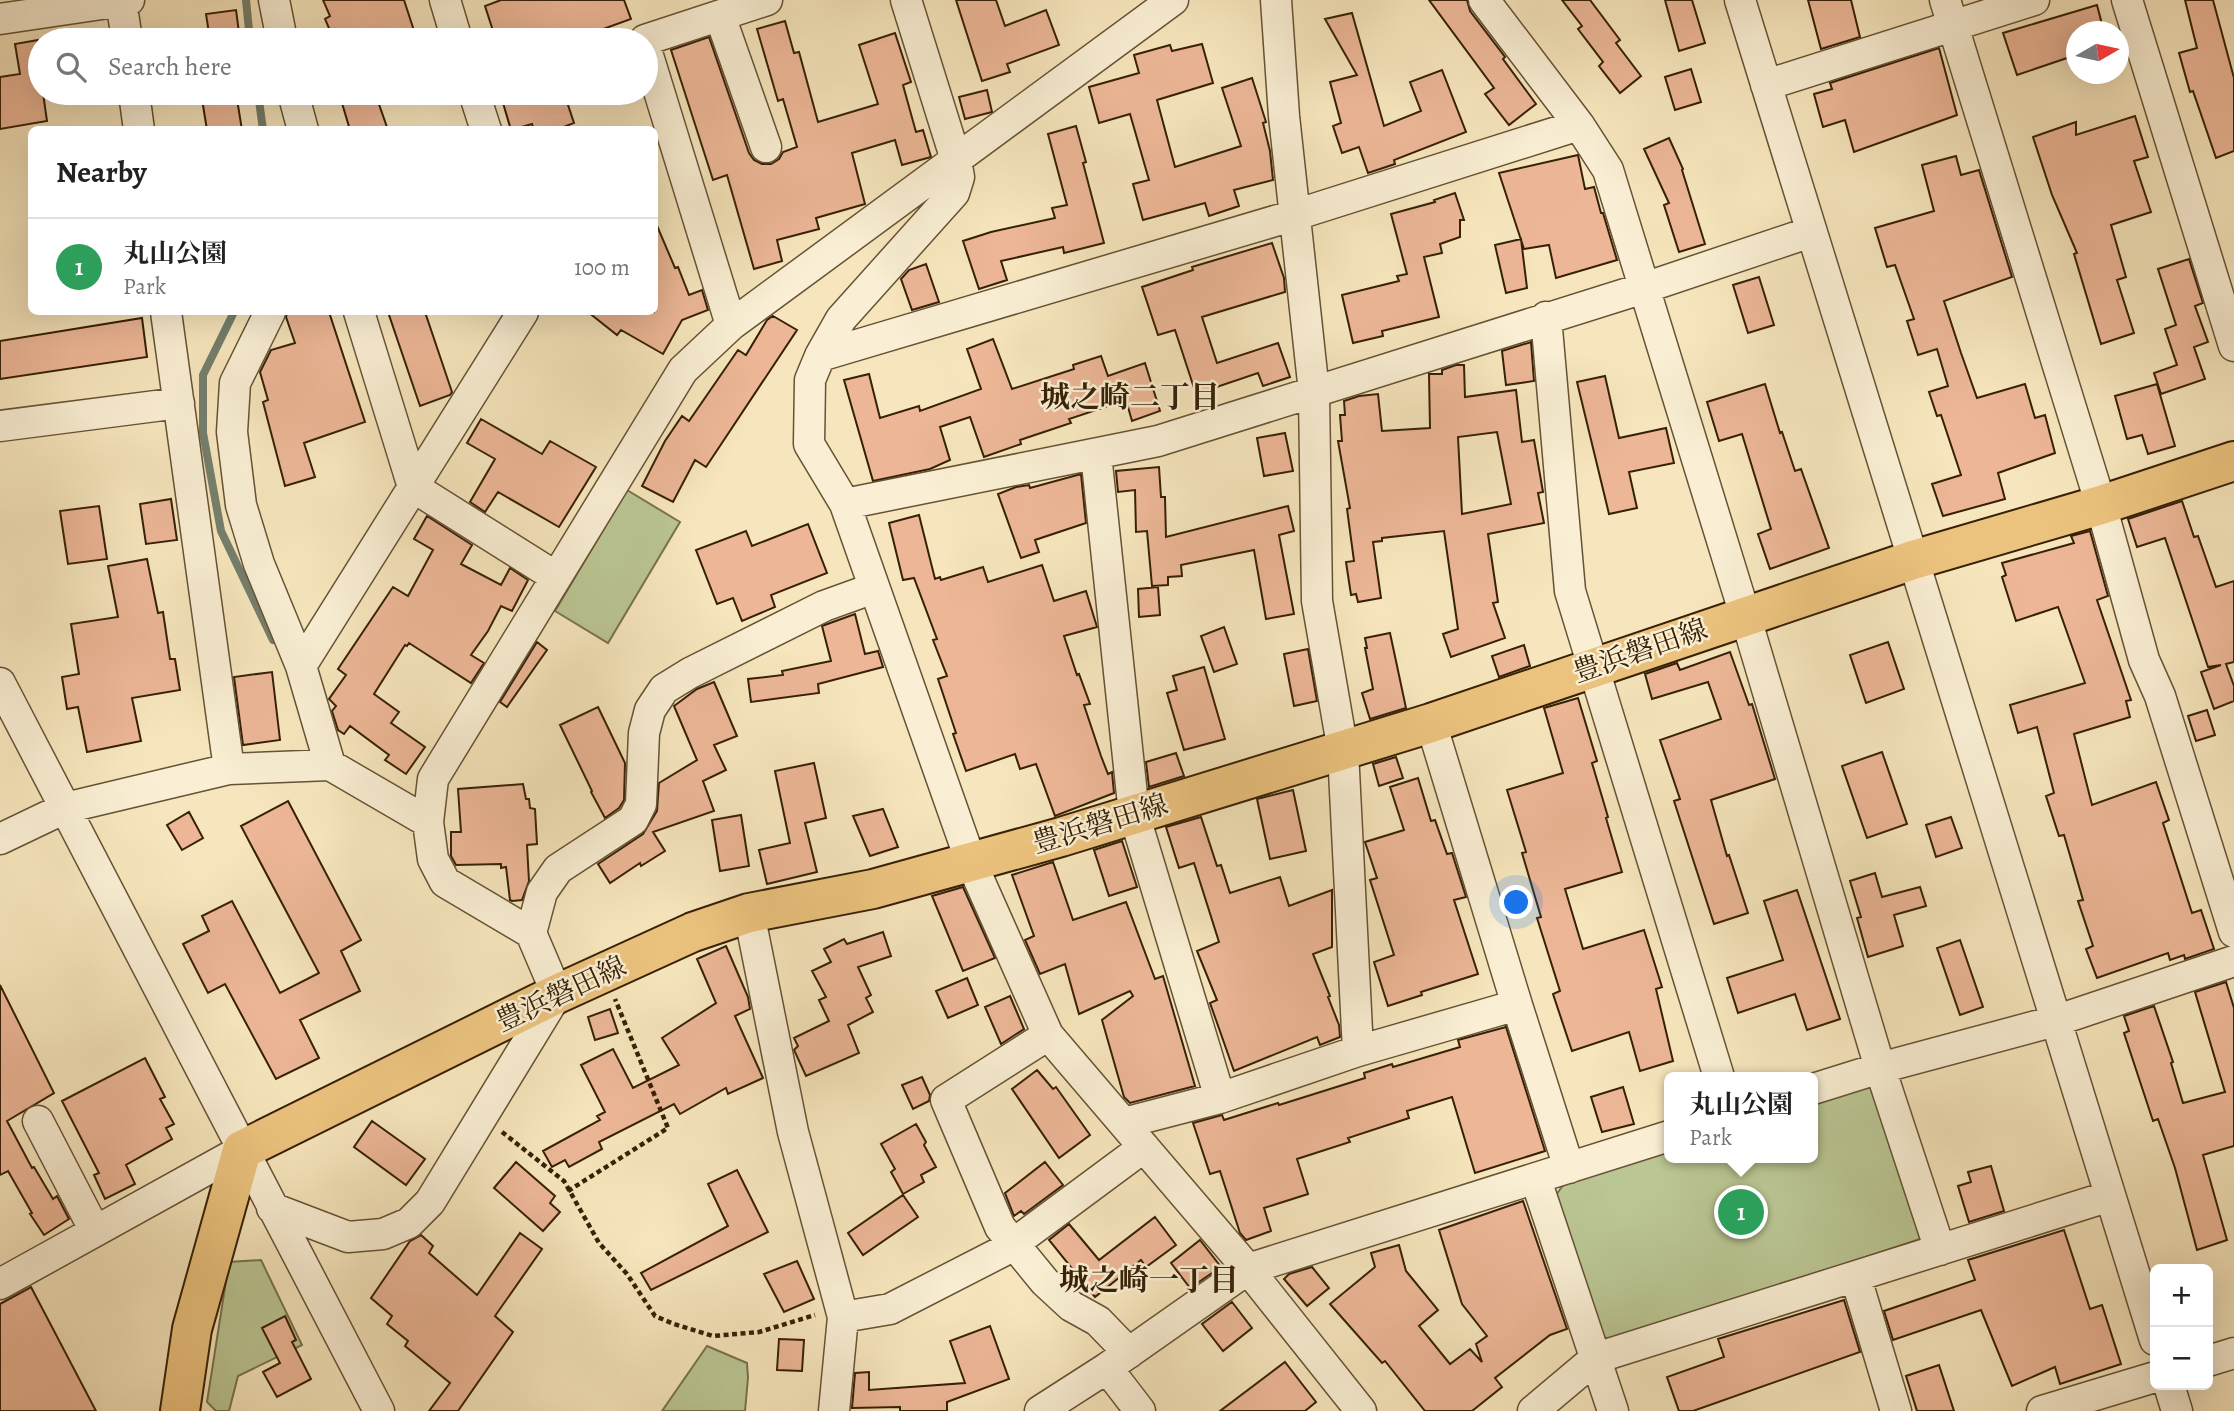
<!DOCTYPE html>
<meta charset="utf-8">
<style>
body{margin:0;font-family:Alegreya,"Noto Serif JP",serif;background:#f2f2f2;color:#222}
.controls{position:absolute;right:21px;bottom:21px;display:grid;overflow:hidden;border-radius:10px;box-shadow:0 7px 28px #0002}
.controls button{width:63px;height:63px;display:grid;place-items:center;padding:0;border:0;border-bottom:2px solid #e0e0e0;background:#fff;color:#222;font:35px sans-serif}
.compass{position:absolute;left:2066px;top:21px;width:63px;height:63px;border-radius:50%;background:#fff;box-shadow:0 7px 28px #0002;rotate:81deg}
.you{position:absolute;left:1517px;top:903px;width:24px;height:24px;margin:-18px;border:5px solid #fff;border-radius:50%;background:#1a73e8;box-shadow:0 0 0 10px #1a73e833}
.badge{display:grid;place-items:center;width:46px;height:46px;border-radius:50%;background:#7c3aed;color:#fff;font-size:23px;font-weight:700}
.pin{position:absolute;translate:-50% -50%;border:4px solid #fff;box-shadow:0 2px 7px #0006}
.popup{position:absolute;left:1664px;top:1072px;width:154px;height:91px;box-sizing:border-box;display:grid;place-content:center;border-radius:10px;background:#fff;filter:drop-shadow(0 2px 5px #0005);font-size:23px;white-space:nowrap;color:#767676}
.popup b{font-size:26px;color:#222}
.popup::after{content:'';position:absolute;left:50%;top:100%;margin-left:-14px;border:14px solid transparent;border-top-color:#fff}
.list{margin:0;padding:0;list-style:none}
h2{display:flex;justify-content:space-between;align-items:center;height:91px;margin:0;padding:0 28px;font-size:30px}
h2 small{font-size:23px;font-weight:400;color:#767676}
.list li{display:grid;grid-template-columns:46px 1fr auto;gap:21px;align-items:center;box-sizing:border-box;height:98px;padding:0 28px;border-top:2px solid #e0e0e0}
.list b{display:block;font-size:26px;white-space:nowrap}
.list p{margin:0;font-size:23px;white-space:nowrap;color:#767676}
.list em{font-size:23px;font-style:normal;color:#767676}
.icon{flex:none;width:38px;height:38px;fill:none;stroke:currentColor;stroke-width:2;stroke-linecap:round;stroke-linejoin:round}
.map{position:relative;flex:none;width:2234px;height:1411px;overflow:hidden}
.search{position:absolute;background:#fff;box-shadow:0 7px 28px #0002;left:28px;top:28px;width:630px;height:77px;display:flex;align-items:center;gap:18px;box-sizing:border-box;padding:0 24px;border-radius:38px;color:#767676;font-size:26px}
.panel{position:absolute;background:#fff;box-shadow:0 7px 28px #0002;left:28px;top:126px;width:630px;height:189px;border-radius:10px}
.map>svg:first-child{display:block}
.green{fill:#bac693;stroke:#78734c;stroke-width:2}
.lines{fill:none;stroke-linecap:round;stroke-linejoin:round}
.stream{stroke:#747f6d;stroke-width:8}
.building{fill:#edb797;stroke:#362006;stroke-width:2;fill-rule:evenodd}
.minor-casing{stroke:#665234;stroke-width:33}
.major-casing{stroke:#362006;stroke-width:42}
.path{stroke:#362006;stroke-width:4.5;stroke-dasharray:5 3.5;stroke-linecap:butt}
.minor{stroke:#faefd4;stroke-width:30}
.major{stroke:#ecc37e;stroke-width:38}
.labels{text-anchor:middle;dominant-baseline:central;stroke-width:5;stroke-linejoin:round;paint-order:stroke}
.street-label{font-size:28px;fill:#362006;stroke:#faefd4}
.neighbourhood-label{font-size:30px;font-weight:bold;fill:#362006;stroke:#faefd4}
</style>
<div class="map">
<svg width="2234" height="1411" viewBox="0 0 2234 1411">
<rect width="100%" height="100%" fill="#f7e6bd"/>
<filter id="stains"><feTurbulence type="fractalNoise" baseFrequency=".00286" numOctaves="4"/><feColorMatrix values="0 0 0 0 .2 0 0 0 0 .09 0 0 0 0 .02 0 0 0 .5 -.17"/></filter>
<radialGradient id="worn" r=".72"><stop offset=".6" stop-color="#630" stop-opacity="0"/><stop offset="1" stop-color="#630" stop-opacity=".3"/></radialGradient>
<!-- green -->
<path class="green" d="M627,490L680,522L608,643L555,611Z
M1866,1084L1879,1090L1925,1228L1920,1239L1612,1341L1603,1336L1556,1195L1564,1184L1669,1149V1158H1813V1102Z
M261,1260L302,1345L238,1376L229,1411H216L207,1402L229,1262Z
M707,1346L747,1363L748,1378L745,1411H662Z"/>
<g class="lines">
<!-- stream -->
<path class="stream" d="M246,0L250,40
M258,93L263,130
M234,312L203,375V433L221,531L273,640"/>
</g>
<!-- building -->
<path class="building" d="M323,0H404L417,40H383L380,33L374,36L372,30L348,40H334L325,19L330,16Z
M501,0H624L631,19L573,40H496L485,6Z
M956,0H996L1005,26L1046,10L1059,45L1007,64L1010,72L982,81Z
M1429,0H1467L1470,11L1505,57L1503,59L1536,104L1509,125L1485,94L1494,88Z
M1562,0H1590L1620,40L1616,43L1641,76L1620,93L1599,66L1603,62L1578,29L1582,26Z
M1665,0H1692L1705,43L1679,51Z
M1808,0H1851L1860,37L1821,49Z
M2185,0H2213L2234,78V151L2216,158L2193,91L2190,92L2179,53L2197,48Z
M2097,5L2104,32H2076V55L2017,75L2003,33Z
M236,10L240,40H210L206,14Z
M1352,13L1384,126L1421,111L1410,82L1442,70L1466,132L1394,160L1395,164L1368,173L1359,147L1342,153L1333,126L1341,123L1330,82L1357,75L1325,19Z
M785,21L794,53L799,52L818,122L878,104L859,45L895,33L911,82L903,85L916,132L923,130L931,157L902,165L895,140L852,153L865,204L816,218L819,229L777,240L782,261L754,269L727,175L713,180L671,50L709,37L749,153L754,160L762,164H771L779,159L783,152L797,147L783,99L778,101L757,29Z
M38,40L40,93H43L47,121L0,129V77L20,74L15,44Z
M1202,44L1213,83L1157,100L1175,167L1241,146L1222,88L1252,78L1266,122L1263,123L1270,151L1273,180L1234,190L1239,206L1209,216L1205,203L1143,220L1133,184L1149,180L1130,114L1099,123L1089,87L1139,73L1134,55L1170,45L1172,51Z
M1939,48L1957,115L1854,152L1845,120L1823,127L1814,94L1832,89L1830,83Z
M1691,69L1701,102L1675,110L1665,77Z
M987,90L992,112L965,119L959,97Z
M201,93H236L242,130H207Z
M339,93H375L388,130H350Z
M535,93H564L574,123L556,130H534L532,124L511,130L503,103Z
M2135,116L2148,157L2134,161L2151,212L2111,225L2126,277L2117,280L2134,333L2101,344L2074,254L2077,253L2052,195L2033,137L2076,122V135Z
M1076,126L1086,162L1083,163L1104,243L1064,253L1063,247L1001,261L1007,280L979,289L963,241L991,232L1055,218L1052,208L1067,205L1048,134Z
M1669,138L1683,169L1682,170L1705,244L1679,252L1664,205L1669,203L1644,149Z
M1578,155L1585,189L1594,187L1601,213H1603L1617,260L1556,278L1549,245L1524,249L1499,173Z
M1956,156L1961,175L1979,170L2012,277L1944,301L1961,353L1977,398L2025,384L2035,418L2045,415L2055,453L1998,473L2005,499L1943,516L1932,484L1961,475L1941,415L1937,416L1929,392L1948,386L1937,349L1918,355L1907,321L1914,319L1895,265L1887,267L1875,228L1934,211L1922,165Z
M1455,193L1464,220H1460V237L1440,244L1442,253L1424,257L1439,317L1382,331L1383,336L1353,343L1342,295L1399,281L1397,276L1407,274L1391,214L1435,202L1434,200Z
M655,221L675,268L678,267L689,295L702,290L708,310L682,320L663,354L621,330L617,335L588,312H654Z
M1521,239L1527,288L1506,293L1495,245Z
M1272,243L1284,278L1285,292L1202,317L1217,363L1278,343L1290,377L1263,386L1258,373L1196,394L1175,330L1158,335L1142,287L1193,270L1192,267Z
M2189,259L2203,303L2195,306L2208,342L2194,347L2205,379L2161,394L2154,373L2177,365L2165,329L2176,325L2158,269Z
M926,264L939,302L912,310L901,279L909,270Z
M1759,277L1774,325L1748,333L1733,285Z
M287,312H329L365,422L304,443L315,477L285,486L263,402L268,400L260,372L271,350L295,343L286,317Z
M388,312H425L452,392L450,395L420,406Z
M773,316L797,330L706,467L695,460L673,502L642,486L665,441L682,416L689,421L738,350L746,355L767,320Z
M142,318L147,357L0,379V341Z
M993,339L1012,389L1074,369L1073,365L1101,356L1108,376L1145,363L1160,411L1132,421L1126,400L1069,419L1071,423L1020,440L1021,444L984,457L970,417L940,427L950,460L930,469L873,481L844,380L869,374L880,418L919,406L920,411L981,389L967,349Z
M1531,342L1534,381L1506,385L1502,351Z
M1456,365H1464L1465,397L1516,390L1522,442L1534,440L1543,492L1538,493L1544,523L1488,534L1498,602L1493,603L1505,638L1451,657L1443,634L1458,629L1444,531L1382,538V541L1373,542L1381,598L1358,602L1356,594L1351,595L1346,562L1354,561L1347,509L1350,508L1338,441H1342L1340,415H1345L1344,401L1359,396L1378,394L1382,431L1430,428L1429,374H1442V370ZM1497,432L1511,504L1462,514L1458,437Z
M1605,376L1619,438L1666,428L1674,463L1629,472L1637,508L1609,514L1577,382Z
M1765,384L1780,433L1782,432L1795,471L1801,469L1829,548L1770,569L1758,534L1771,529L1742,434L1719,441L1707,402Z
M2157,384L2175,446L2148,454L2142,435L2127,439L2115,396Z
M481,419L542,454L550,441L596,467L559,527L498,492L485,512L470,502L495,459L467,443Z
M1285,433L1293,471L1264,476L1257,438Z
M1159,467L1161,497H1165L1166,537L1288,506L1294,531L1279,535L1294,614L1266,619L1254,550L1181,565L1182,576L1168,577V585L1152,586L1147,531L1136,532L1135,490L1118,492L1116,471Z
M1081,474L1086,523L1035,540L1039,552L1021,558L998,494L1016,487L1029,485L1030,488Z
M171,499L177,540L146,544L140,504Z
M2182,501L2194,537L2198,536L2216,587L2234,581V662L2226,664L2234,686V701L2214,709L2201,672L2221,665L2208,667L2165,538L2137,547L2128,519Z
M99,506L107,559L68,564L60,511Z
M919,515L935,579L940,577L941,580L983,567L988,582L1042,565L1054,601L1086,591L1097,627L1064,636L1077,675L1079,674L1090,704L1084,705L1101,756L1108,774L1112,772L1114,793L1055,816L1036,764L1020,769L1015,754L966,771L953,734L956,733L938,679L947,676L933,640L937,639L914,578L903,580L889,523Z
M427,516L472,545L461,564L501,585L510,568L528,580L512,611L501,606L488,631L471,655L484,663L471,683L409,643L407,646L405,645L374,694L399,712L391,723L425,747L406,774L385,760L389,755L350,726L344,734L338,730L332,711L336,706L329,699L346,675L338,669L393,587L408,596L433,550L414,539Z
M808,524L827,573L771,595L775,607L742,621L733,598L717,604L696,550L746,531L752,546Z
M2090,531L2108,596L2097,600L2131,700L2126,701L2130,717L2074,734L2092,805L2156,782L2169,820L2163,823L2192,913L2201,910L2214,949L2185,959L2184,955L2170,960L2168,953L2097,978L2086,949L2093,946L2078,901L2083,900L2064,835L2059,836L2046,796L2054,793L2037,727L2018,733L2010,705L2085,683L2058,607L2016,621L2002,577L2006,575L2002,563L2074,543L2071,536Z
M147,559L158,613L163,612L170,659H175L180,690L132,698L141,741L87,752L78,707L67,709L62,677L79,674L71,624L118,617L108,566Z
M1158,587L1160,615L1139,617L1138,589Z
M855,614L865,654L878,651L883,667L818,684L819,693L751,702L748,679L783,675L782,671L831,661L822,626Z
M1224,627L1237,664L1214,672L1201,636Z
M1390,633L1406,708L1370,719L1362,693L1373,689L1365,648H1367L1365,638Z
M537,642L547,650L507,707L500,702Z
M1888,642L1904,689L1866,703L1850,655Z
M1524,645L1530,666L1499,677L1492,656Z
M1308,649L1317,701L1294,706L1284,654Z
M1730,652L1749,705L1752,704L1775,779L1711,800L1727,856L1729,855L1748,913L1714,924L1674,801L1680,799L1660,740L1721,719L1708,682L1652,699L1645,674L1677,663L1680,670Z
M1204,667L1225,739L1184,750L1167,693L1177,690L1173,676Z
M272,672L280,740L243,745L234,677Z
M714,682L737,736L714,745L726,770L703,781L714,811L653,832L665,851L641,866L640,863L610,883L598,864L643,834L657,811L659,783L697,760L674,706L697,689Z
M1578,698L1597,761L1592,763L1608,817L1606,818L1622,872L1565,889L1583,949L1644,930L1662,987L1656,989L1673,1061L1640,1071L1629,1032L1572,1051L1553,994L1560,991L1537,918L1541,917L1522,853L1526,852L1507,790L1563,773L1544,708Z
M598,707L625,763L624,800L619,808L605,818L591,792L592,791L560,725Z
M2207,710L2215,735L2196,741L2188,716Z
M1882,752L1907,824L1867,838L1842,766Z
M1176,753L1184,776L1149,787L1146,762Z
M1396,757L1403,778L1379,786L1373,764Z
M814,763L826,818L805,823L817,872L767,884L759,850L790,843L775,771Z
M1418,778L1431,821L1435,820L1447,854L1452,853L1466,897L1454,900L1478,974L1421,992L1422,995L1388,1006L1374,962L1394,955L1370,880L1377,878L1365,842L1404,830L1390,787Z
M523,784L526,799H529L530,808L535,809L537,844L527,845L529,881L522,900L512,901L510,900L506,867L501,868V864L456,865L451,856V832H461L458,789Z
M1293,790L1306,851L1270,859L1257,799Z
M288,801L361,940L341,951L360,991L300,1020L319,1058L276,1079L225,984L208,993L183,944L209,931L202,916L232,901L280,993L319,973L241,826Z
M883,809L898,847L870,856L853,816Z
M189,812L203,838L182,850L167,825Z
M741,815L749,866L720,871L712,820Z
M1201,817L1217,866L1221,865L1230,893L1280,877L1289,906L1332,890V947L1313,954L1330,996L1328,997L1339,1025L1340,1037L1320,1045L1317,1037L1234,1071L1210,1003L1217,1000L1197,951L1219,942L1194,863L1179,868L1166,827Z
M1951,817L1962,848L1936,857L1926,825Z
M1122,841L1137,887L1109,896L1094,850Z
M1053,862L1073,920L1126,902L1155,979L1163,976L1195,1086L1130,1103L1124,1097L1102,1020L1133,996L1130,991L1079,1014L1065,964L1040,974L1025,940L1034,936L1012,875Z
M1875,873L1882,897L1920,887L1926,906L1894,915L1903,946L1868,957L1857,918L1861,917L1850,881Z
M963,887L995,958L963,971L932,896Z
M1797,890L1840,1019L1807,1030L1795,994L1738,1013L1727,978L1783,960L1764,901Z
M883,932L891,956L858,967L871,995L866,998L873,1012L848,1025L859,1053L806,1076L794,1050L798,1046L794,1038L829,1021L819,1000L826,997L812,971L831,962L824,949L844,939L847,944Z
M1960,940L1983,1007L1960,1015L1937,948Z
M726,946L748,997L750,1009L735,1016L763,1078L728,1094L726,1088L680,1114L674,1104L599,1142L602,1149L569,1167L565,1160L552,1167L543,1151L600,1120L597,1116L605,1112L581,1065L613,1049L633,1088L679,1065L662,1038L716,1003L697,959Z
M967,978L978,1005L948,1018L936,991Z
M2226,982L2234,1008V1146L2203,1155L2227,1240L2197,1250L2175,1168L2158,1119L2153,1121L2124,1033L2129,1031L2124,1016L2154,1006L2173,1062L2171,1063L2183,1103L2225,1092L2195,992Z
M0,985L54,1093L7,1121L32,1168L34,1167L53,1199L57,1196L69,1219L44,1235L30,1214L32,1213L8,1171L0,1175Z
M1010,996L1024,1029L1001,1044L985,1007Z
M610,1009L618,1033L595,1040L588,1017Z
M1506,1027L1545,1151L1475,1173L1452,1097L1407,1111L1409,1118L1348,1138L1350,1142L1297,1159L1308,1194L1264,1208L1271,1231L1246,1240L1240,1233L1220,1171L1210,1174L1193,1123L1222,1115L1224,1120L1278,1103L1279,1105L1365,1078L1364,1073L1392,1064L1393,1067L1460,1047L1458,1040Z
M145,1058L165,1097L160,1099L174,1124L166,1128L172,1139L126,1165L135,1184L105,1199L94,1175L99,1173L62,1101Z
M1037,1070L1053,1089L1056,1087L1090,1135L1059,1158L1012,1089Z
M922,1077L930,1095L929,1101L913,1109L902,1085Z
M1623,1087L1634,1124L1602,1132L1591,1097Z
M372,1121L425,1159L406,1185L354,1147Z
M916,1124L926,1142L924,1145L936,1167L921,1175L924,1182L903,1194L891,1172L895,1169L881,1144Z
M516,1162L555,1196L550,1203L560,1212L543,1231L494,1188Z
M1045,1162L1063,1185L1024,1214L1021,1211L1014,1216L1005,1193Z
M1991,1166L2004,1211L1969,1222L1958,1186L1971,1182L1968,1172Z
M737,1170L768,1232L651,1290L641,1273L728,1226L708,1184Z
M903,1195L918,1217L863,1255L848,1233Z
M1523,1201L1567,1329L1550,1335L1495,1378L1502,1387L1472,1411H1425L1385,1361L1382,1363L1330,1304L1375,1267L1371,1253L1399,1245L1406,1271L1438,1310L1419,1326L1450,1364L1470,1349L1482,1362L1476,1344L1487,1336L1462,1304L1439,1230Z
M1155,1217L1176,1245L1146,1267L1141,1260L1095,1297L1049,1240L1069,1224L1099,1260Z
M2064,1230L2090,1309L2102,1305L2121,1364L2060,1384L2055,1367L2012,1386L1981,1310L1893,1340L1884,1311L1975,1280L1968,1260Z
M520,1233L542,1249L495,1316L513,1332L458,1411H429L450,1383L405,1346L408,1341L387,1324L392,1316L371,1298L410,1241L421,1235L433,1246L429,1253L477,1295Z
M1200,1240L1221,1267L1190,1288L1171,1263Z
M797,1261L814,1299L784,1312L764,1274Z
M1312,1267L1329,1288L1307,1306L1284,1279L1289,1274Z
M31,1287L96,1411H0V1304Z
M1844,1300L1860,1352L1693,1411H1679L1667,1377L1724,1357L1718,1339Z
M1232,1302L1252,1328L1223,1351L1202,1324Z
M285,1316L296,1340L292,1342L311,1379L277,1397L263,1372L280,1363L262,1328Z
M990,1326L1009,1379L947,1402V1411H900V1407L852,1408L855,1373L869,1372V1390L965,1383L950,1341Z
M779,1339L804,1340L802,1371L777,1370Z
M1285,1362L1316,1402L1305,1411H1220Z
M1939,1365L1954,1411H1917L1906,1376Z"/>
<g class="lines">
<defs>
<path id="minor" d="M121,0L127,40
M274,0L282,40
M445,0L457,40
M906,0L956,160L959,177L954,193L841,319L820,356L810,380L809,444L845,504L971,862L1048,1035L1248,1269L1361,1411
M1276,0L1284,116L1314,392L1317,601L1343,751L1358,1051
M1484,0L1579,125L1608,170L1745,615L1880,1068L1940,1250
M1740,0L2155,1340
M1945,0L2101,505L2144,660L2160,696L2234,932
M2127,0L2234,346
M720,16L766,147
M0,19L129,0
M645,40L767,0
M646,49L731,325
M1766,85L2034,0
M134,93L139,130
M293,93L303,130
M474,93L486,130
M166,312L229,769
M270,312L235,383L232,432L241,505L259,564L301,666L330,765
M359,312L413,487L556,577
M1546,317L1570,591L1719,1077
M820,356L1295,215L1579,125
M0,426L179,403
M1096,454L1134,814L1220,1098
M845,504L1158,441L1644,288L1811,232
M301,666L523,312
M0,683L379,1411
M0,839L65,808L229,769L330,765L428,822
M749,913L793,1132L843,1317L890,1309L1005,1250L1144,1147
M531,933L542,892L558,869L633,820L641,804L644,733L650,710L664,689L690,673L824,606L874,588
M1517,1005L1569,1168
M1048,1035L946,1100L1000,1227L1045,1282L1071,1306L1098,1321L1129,1353
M1813,1089L1880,1068L2055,1021L2234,961
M38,1121L95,1231
M1124,1123L1220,1098L1358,1051L1517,1005L1431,723
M1536,1180L1613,1411
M272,1208L348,1237L383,1234L409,1223L430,1202L557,994L531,933L445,882L433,859L428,822L433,779L683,370L731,325L1173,0
M1856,1278L1896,1411
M0,1284L242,1150
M2208,1361L2234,1353
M1107,1368L1140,1411
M2169,1385L2177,1411
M834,1411L843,1317
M1040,1411L1107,1368L1248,1269L1669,1136
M1533,1411L1596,1358L2110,1196
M2042,1411L2155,1377"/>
<path id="major" d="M180,1411L192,1329L242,1150L557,994L693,932L749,913L873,889L1061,837L1431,723L1913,560L2101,505L2234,461"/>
</defs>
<!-- minor casing -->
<use href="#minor" class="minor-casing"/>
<!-- major casing -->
<use href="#major" class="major-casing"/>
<!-- path -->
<path class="path" d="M502,1132L564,1181L599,1243L627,1274L655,1316L674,1324L713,1336L759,1332L815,1315
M568,1191L668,1128L615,999"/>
<!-- minor -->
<use href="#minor" class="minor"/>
<!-- major -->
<use href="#major" class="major"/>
</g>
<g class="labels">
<!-- street labels -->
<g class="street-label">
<text transform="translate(1640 651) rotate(-19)">豊浜磐田線</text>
<text transform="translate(1100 824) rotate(-17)">豊浜磐田線</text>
<text transform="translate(561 994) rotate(-25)">豊浜磐田線</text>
</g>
<!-- neighbourhood labels -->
<g class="neighbourhood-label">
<text x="1130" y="397">城之崎二丁目</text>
<text x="1149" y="1280">城之崎一丁目</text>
</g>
</g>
<rect width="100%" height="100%" filter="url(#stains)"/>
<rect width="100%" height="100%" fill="url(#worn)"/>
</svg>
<div class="controls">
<button>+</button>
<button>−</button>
</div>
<svg class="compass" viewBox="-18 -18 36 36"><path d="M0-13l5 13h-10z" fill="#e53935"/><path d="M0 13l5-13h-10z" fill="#767676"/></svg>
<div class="you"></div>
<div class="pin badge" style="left:1741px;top:1212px;background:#2e9e5b">1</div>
<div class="popup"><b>丸山公園</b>Park</div>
<div class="search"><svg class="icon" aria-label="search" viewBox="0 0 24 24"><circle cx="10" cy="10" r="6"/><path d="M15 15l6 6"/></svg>Search here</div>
<section class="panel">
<h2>Nearby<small></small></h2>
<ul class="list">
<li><span class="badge" style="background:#2e9e5b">1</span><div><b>丸山公園</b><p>Park</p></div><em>100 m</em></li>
</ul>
</section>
</div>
